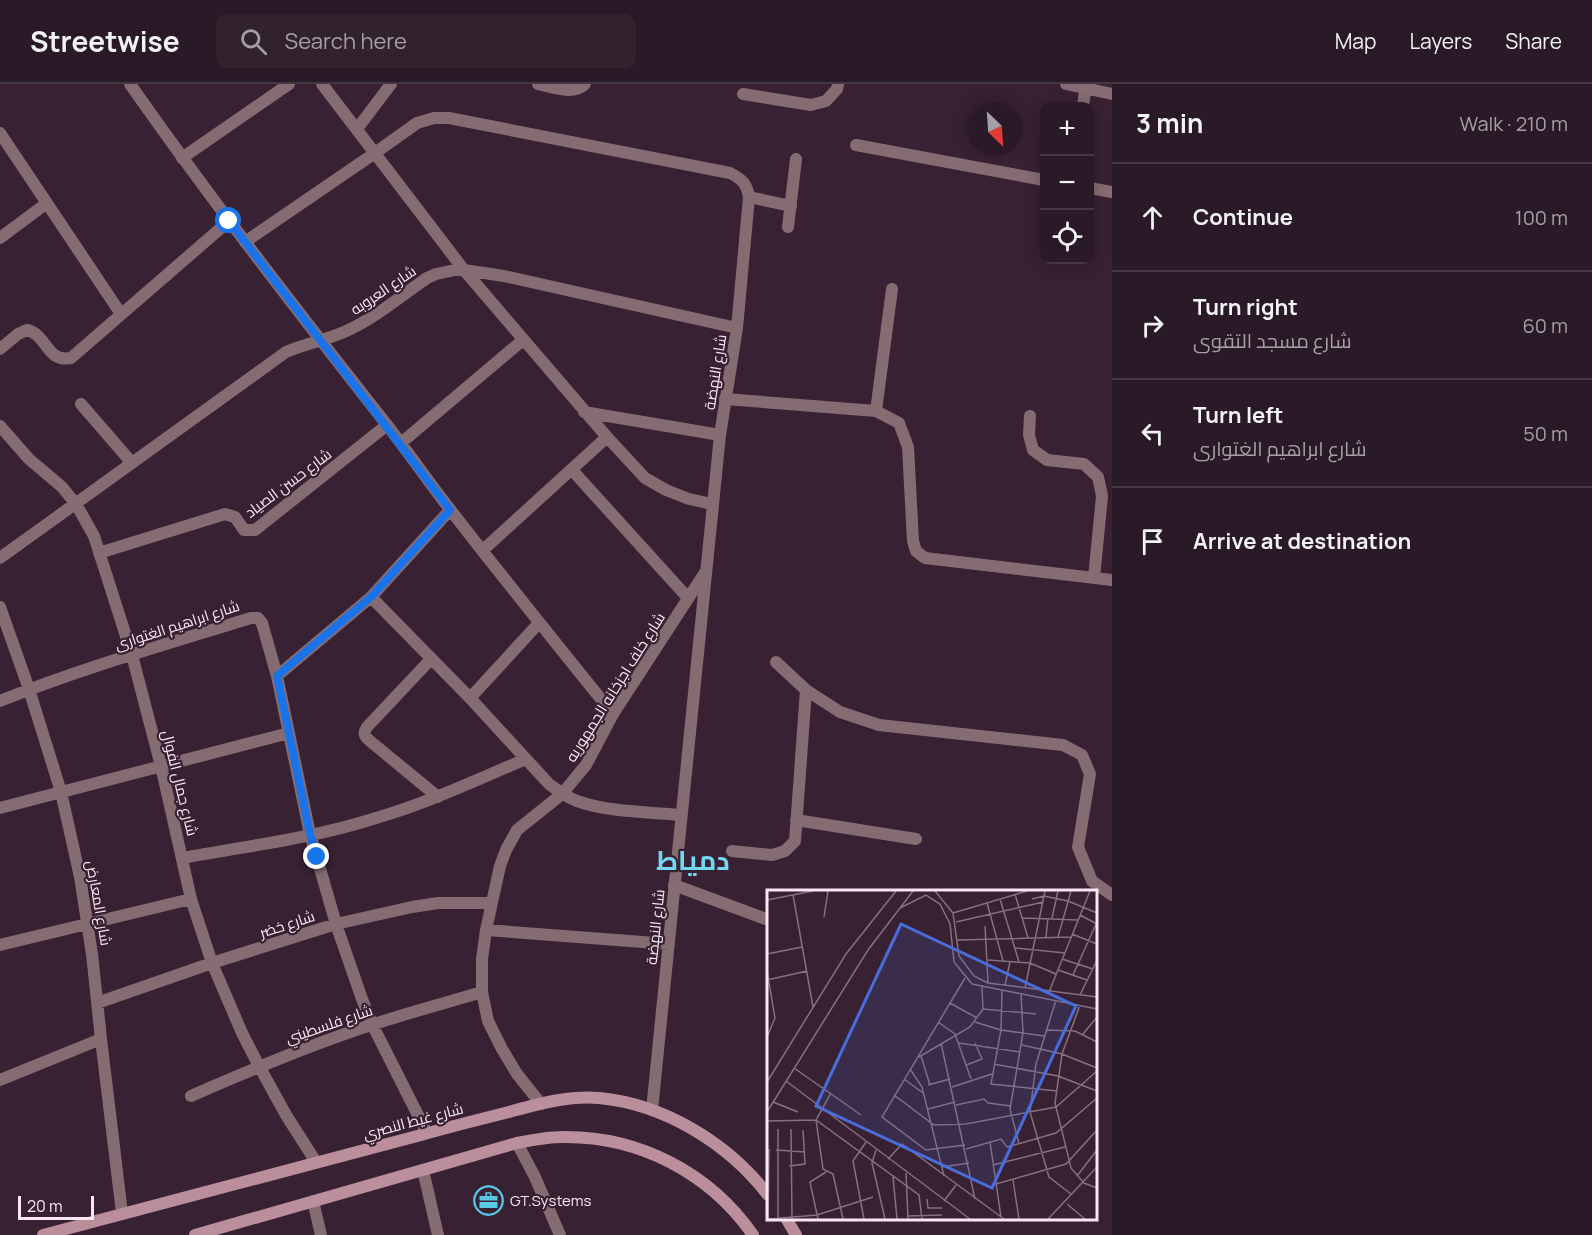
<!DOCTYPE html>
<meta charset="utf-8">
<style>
body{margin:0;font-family:Manrope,Cairo,sans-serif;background:#32222e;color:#f1f3f6}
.controls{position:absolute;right:18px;top:18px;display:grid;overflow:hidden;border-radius:12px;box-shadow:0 3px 15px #0003}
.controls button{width:54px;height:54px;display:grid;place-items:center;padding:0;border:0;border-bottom:2px solid #463843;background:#2a1926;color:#f1f3f6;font:30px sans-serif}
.compass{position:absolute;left:968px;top:18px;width:54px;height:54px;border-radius:50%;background:#2a1926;box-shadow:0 3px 15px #0003;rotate:155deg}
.scale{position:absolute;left:18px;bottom:15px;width:76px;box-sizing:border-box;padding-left:6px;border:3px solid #f8e8f3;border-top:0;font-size:16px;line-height:21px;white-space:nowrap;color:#f8e8f3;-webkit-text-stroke:4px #382132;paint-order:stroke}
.stop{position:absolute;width:18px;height:18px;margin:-14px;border:4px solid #1a73e8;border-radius:50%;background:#fff}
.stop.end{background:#1a73e8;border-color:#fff;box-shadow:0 2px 6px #0008}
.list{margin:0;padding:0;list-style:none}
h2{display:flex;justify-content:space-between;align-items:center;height:78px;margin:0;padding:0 24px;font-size:26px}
h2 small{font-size:20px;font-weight:400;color:#a5a0a7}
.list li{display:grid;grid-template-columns:39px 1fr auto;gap:18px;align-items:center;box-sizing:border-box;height:108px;padding:0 24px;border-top:2px solid #463843}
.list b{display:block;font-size:22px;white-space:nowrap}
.list p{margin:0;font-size:20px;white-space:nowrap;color:#a5a0a7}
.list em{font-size:20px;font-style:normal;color:#a5a0a7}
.icon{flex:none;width:33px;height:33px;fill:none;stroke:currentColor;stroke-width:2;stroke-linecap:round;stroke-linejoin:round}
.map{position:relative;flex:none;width:1112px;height:1151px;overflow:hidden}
header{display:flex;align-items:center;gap:36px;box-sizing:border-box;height:84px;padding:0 30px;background:#2a1926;border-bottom:2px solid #463843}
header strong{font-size:28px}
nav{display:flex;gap:33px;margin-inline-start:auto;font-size:21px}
.search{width:420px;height:54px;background:#32222e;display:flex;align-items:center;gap:15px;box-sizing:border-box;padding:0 21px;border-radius:12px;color:#a5a0a7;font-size:22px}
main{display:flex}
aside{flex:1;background:#2a1926}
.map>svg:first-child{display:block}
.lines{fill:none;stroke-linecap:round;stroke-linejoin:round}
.lane{stroke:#856b72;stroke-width:12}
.street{stroke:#856b72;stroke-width:12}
.secondary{stroke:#ba8f9b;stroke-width:12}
.route{stroke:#1a73e8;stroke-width:8}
.labels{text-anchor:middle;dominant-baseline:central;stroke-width:4.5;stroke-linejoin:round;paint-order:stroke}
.street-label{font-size:15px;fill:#f8e8f3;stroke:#382132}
.poi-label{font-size:15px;fill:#f8e8f3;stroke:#382132;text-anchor:start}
.town-label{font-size:27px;font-weight:bold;fill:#74d7f1;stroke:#382132}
.inset-road{fill:none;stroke:#85717f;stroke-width:1.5}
.view{fill:#496ddd;fill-opacity:0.15;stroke:#496ddd;stroke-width:3}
.inset-edge{fill:none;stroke:#f8e8f3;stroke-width:3}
</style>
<header>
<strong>Streetwise</strong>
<div class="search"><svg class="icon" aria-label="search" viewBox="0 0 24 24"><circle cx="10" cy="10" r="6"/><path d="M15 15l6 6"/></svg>Search here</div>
<nav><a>Map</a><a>Layers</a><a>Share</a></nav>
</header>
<main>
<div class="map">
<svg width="1112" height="1151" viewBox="0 0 1112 1151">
<rect width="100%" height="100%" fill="#382132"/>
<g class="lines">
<!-- lane -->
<path class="lane" d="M743,10L811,21L826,17L837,5L838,0
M749,113L791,122
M788,143L796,75
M725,315L876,327L899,339L908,363L913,457L916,467L925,474L1112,496
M876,327L892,205
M1030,332L1029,351L1033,366L1047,376L1084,380L1098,393L1102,412L1094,494
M776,578L806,606L840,628L879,641L1063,661L1082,671L1090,690L1078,763L1092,797L1112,811
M796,736L916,755
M732,767L772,771L785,767L795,757L806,606
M674,801L766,835"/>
<!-- street -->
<path class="street" d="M130,0C212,117 299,229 387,341C408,368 428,397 449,424C503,494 558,562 613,630
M322,0L464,186L607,353L645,394L666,406L689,415L712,420
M538,0C553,3 573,12 585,0
M1066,0L1112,10
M1083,22L1086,0
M357,45L391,0
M0,49L121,230
M856,61L1044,96
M182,74L289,0
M1090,104L1112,108
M0,154L47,119
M245,158L375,69L417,39L434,34H449L730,89C742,95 747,100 749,113L737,244L720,351L652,1026
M0,265L18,250L27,246C47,250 46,279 71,274L229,137
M81,320L132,379
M584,328L720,351
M0,342L29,375L62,403L76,420L94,452L132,571L161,682L191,815L212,879L242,949L259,982L286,1031L316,1078
M401,359L523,256
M572,386L688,514
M483,466L607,353
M99,469L225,430L235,433L244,446H255L387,341
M0,474L286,268C305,260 325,256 344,248C374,235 401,212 427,194L436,190L455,186H464L504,192L737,244
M371,513L470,614L549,700C558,707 566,713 577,717C607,728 649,728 681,731
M0,523L29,605L61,708L80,793L92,870L101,955L122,1129
M431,575L367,643C363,649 364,652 370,657L438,713
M277,592L371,513L450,426
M470,614L539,539
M0,617C82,584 167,560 251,534H258L262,539L277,592L310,750L336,840L362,915L372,940L427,1049
M0,724L289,649
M183,774C247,762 314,754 376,734C428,719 476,696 526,675
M486,846L669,860
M0,861L191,815
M97,919L212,879L336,840L412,823L438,819H492
M0,996L101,955
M191,1012C250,986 310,961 371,941C408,929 445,919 482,908
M541,1020L517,990L502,965L488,937L482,908V875L486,846L500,782L506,766L517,746L562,710L586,681L613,630L706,487
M517,1059L535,1093L560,1151
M423,1086L438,1151
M313,1117L321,1151"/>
<!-- secondary -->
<path class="secondary" d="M786,1134L796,1151
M43,1151C169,1117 295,1084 421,1051C449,1043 477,1036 505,1029C535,1021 567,1011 599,1014C664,1020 728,1059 768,1111
M195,1151L517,1059C532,1056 547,1053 563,1053C639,1052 710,1089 753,1151"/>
</g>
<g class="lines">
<!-- route -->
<path class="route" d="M229,137L450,426L371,513L277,592L310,750L317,773"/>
</g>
<!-- icons -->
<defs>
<symbol id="office-ring" viewBox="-11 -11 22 22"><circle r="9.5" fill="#382132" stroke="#59c8e5" stroke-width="1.5"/><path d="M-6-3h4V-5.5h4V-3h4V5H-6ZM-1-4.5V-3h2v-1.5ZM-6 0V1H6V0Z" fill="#59c8e5"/></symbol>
</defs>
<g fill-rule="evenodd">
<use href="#office-ring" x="472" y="1100" width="33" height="33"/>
</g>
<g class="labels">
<!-- street labels -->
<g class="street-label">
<text transform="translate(383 206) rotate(-34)">شارع العروبه</text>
<text transform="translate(715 288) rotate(-81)">شارع النهضة</text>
<text transform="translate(288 399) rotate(-37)">شارع حسن الصياد</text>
<text transform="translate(177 541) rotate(-18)">شارع ابراهيم الغتوارى</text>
<text transform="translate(615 603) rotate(-58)">شارع خلف اجزخانه الجمهوريه</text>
<text transform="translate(180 699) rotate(76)">شارع جمال الفوال</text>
<text transform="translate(99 819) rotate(80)">شارع المعارض</text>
<text transform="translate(287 840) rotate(-18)">شارع خضر</text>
<text transform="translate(655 843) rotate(-84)">شارع النهضة</text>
<text transform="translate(329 940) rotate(-19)">شارع فلسطيني</text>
<text transform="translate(413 1037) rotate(-15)">شارع غيط النصري</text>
</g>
<!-- poi labels -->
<g class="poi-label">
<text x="510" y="1116">GT.Systems</text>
</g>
<!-- town labels -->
<g class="town-label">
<text x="693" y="775">دمياط</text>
</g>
</g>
<!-- overview -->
<g transform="translate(767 806)">
<rect width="330" height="330" fill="#382132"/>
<path class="inset-road" d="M168,1L186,23L192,66L207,86L221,93L330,107M248,4L261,48M26,5L46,117M233,9L252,72M265,9L277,6L301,11L330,23M0,10L46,1M220,13L236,71M133,18L159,5L173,14L183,34L187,72L205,94L330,119M186,23L260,1M313,25L330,34M57,27L61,1M255,28L311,30M285,28L291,1M189,32L276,12M218,36L221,93M305,44L330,54M279,47L281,28M291,47L304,1M190,50L304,47M248,58L298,63M0,64L35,57M295,69L326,79M221,70L263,73L289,84M291,80L320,90M0,81L8,128L0,147M306,85L330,32M198,88L115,227L159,260L198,255M0,90L40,81M238,95L243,72M258,98L278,1M235,101L234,140L224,194L290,201M282,102L323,1M313,105L330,70M289,110L269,174L263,222L282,287L304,304M183,113L210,128M313,115L295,164L288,213L304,278L317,293L330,298M216,119L269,124M171,132L188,144L204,189M208,132L234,140L277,146M279,140L308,141L330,152M316,144L330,127M174,153L208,309M192,153L253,162M255,155L295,164L330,178M154,166L163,195M152,167L203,137L216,119L215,97M227,174L291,186L330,201M199,175L215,169L208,153M27,178L94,225M143,179L155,197L177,286M137,189L156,203M19,191L203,329M0,192L79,64L129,1M161,195L183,189M185,197L225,184M64,203L49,230L56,279L66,284L76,329M127,205L167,235L199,234L289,217L330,181M6,212L31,222M189,215L217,209L221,213L244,216M161,219L188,212M0,222L101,60L146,1M0,231L49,230L152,305L155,329M24,239L25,329M223,252L234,327M252,254L243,219L256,143L254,104M199,259L234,249L240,257L289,243L330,208M9,260L38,262M109,260L105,273L118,329M121,269L135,254L237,329M226,275L298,257M22,276L38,274L36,240M175,277L202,273M139,283L141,329M310,286L330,260M126,287L130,329M246,290L252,329M229,294L299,274L330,240M160,309L161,318H175M177,311L189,295M300,314L318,329M141,326L175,325M1,329L2,259M2,329L50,325L106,307M11,329V239M51,329L43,292L59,282M97,329L86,271L99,252M281,329L330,277"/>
<path class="view" d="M134,34L309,116L225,298L49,216Z"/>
<rect width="330" height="330" class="inset-edge"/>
</g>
</svg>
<div class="controls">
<button>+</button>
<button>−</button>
<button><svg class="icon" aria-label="locate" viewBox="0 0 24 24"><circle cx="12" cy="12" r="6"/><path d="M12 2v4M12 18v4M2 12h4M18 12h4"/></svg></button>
</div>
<svg class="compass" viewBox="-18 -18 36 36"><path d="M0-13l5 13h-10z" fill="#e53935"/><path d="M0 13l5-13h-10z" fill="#a5a0a7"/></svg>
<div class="scale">20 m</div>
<div class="stop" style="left:229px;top:137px"></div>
<div class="stop end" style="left:317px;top:773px"></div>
</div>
<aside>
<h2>3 min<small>Walk · 210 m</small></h2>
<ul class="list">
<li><svg class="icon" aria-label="ahead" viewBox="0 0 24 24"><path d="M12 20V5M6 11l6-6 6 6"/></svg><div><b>Continue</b></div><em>100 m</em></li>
<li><svg class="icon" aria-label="right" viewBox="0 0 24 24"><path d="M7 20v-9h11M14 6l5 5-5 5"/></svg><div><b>Turn right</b><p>شارع مسجد التقوى</p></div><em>60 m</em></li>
<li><svg class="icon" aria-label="left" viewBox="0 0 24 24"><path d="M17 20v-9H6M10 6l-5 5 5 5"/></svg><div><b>Turn left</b><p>شارع ابراهيم الغتوارى</p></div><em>50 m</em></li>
<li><svg class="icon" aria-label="arrive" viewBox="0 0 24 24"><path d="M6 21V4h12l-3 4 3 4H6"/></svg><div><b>Arrive at destination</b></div></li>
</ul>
</aside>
</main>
